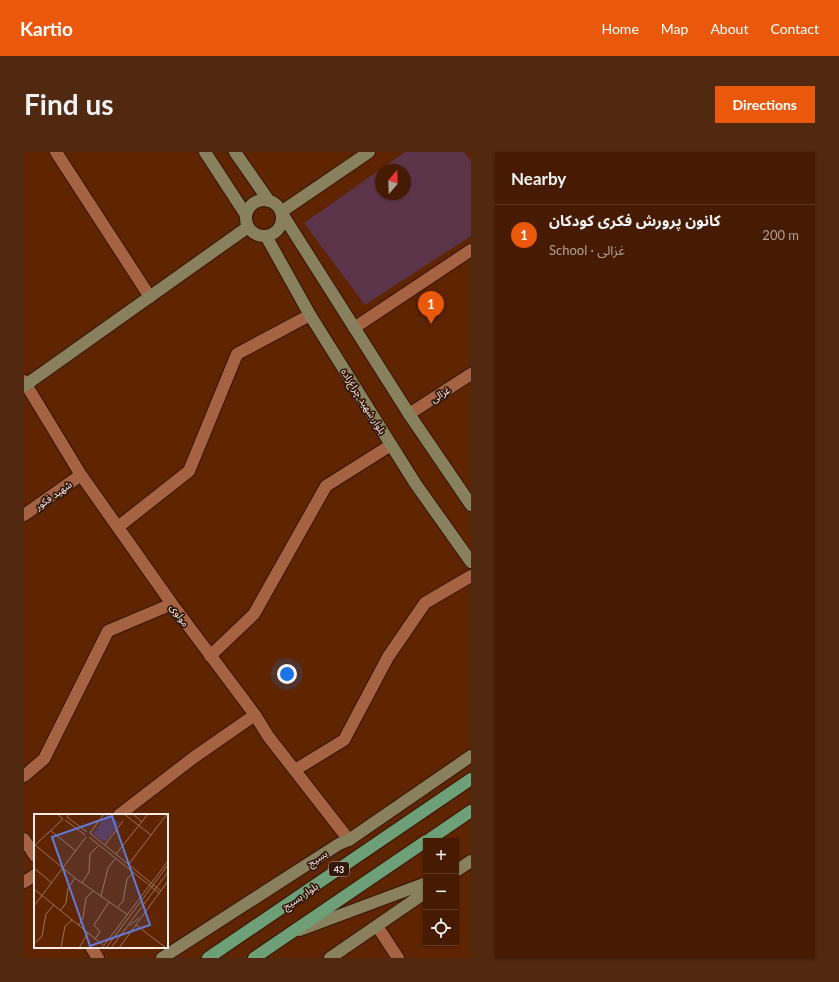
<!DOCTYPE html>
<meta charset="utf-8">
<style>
body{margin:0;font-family:Lato,"Noto Sans Arabic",sans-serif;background:#512810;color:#f1f3f6}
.controls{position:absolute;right:12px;bottom:12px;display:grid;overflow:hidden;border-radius:0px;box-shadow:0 1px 3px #0004}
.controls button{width:36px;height:36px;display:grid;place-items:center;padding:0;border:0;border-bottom:1px solid #5f3923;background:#471b01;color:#f1f3f6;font:20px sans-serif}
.compass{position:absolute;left:351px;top:12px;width:36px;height:36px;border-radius:50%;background:#471b01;box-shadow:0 1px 3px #0004;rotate:19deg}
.you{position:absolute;left:263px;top:522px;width:14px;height:14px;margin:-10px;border:3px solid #fff;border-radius:50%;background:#1a73e8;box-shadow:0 0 0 6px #1a73e833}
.badge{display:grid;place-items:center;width:26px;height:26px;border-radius:50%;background:#ea580c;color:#fff;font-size:13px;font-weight:700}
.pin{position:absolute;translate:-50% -33px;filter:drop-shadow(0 1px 2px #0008)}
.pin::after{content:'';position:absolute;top:21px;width:14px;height:12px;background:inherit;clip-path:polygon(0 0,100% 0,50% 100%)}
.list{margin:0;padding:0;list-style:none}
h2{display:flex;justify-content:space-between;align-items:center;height:52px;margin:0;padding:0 16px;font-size:17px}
h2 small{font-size:13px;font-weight:400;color:#b0a199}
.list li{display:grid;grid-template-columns:26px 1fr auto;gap:12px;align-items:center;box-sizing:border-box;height:60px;padding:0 16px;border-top:1px solid #5f3923}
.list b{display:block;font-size:15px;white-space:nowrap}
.list p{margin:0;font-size:13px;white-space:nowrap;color:#b0a199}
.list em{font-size:13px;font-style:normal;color:#b0a199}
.icon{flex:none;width:22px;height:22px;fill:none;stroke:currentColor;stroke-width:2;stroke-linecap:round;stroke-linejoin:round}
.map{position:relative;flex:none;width:447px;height:806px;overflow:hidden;border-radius:0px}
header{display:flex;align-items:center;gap:24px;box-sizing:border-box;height:56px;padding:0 20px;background:#ea580c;color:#fff}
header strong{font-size:19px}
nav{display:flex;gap:22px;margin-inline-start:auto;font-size:14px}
.intro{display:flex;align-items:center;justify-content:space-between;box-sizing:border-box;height:96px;padding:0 24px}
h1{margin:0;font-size:28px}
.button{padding:10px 18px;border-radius:0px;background:#ea580c;color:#fff;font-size:14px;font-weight:700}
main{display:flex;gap:24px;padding:0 24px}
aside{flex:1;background:#471b01;border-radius:0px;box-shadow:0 1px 3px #0004}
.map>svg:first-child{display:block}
.green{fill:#5b344a;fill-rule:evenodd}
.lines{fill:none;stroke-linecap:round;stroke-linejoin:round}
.street-casing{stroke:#351505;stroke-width:14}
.secondary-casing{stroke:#351505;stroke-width:14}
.primary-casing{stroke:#351505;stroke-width:14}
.street{stroke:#a56344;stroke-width:12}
.secondary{stroke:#89815e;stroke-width:12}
.primary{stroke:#6ea078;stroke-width:12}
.labels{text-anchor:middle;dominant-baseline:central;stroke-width:3.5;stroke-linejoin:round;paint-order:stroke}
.shield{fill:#32170b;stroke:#bdaba2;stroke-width:1}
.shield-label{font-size:9px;font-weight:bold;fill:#f9eae3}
.street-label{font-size:10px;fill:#f9eae3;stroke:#32170b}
.inset-road{fill:none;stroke:#9d735b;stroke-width:1}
.view{fill:#5f7ddb;fill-opacity:0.15;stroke:#5f7ddb;stroke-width:2}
.inset-edge{fill:none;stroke:#f9eae3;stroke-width:2}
</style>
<header>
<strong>Kartio</strong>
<nav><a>Home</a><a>Map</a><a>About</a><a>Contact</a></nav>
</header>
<div class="intro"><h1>Find us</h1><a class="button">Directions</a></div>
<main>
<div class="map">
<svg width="447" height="806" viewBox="0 0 447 806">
<rect width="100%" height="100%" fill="#5f2401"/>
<!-- green -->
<path class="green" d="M381,0H440L447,9V84L341,153L280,71ZM357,18H381V42H357Z"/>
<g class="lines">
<defs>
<path id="street" d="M32,0L126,145
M330,176L447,98
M0,229L57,323L148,452L231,563L244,584L325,688
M385,262L447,222
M0,363L57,323
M94,375L165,319L213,202L286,163
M186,504L230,462L302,334L367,293
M271,618L320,588L364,505L401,451L447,424
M0,624L20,607L84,479L148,452
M95,663L169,606L231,563
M0,687L11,704
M0,730L11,723
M353,774L374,806
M67,795L74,806"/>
<path id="secondary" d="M181,0L222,63
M211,0L245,49
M345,0L257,60L385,262L447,353
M222 66a18 18 0 1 1 36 0a18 18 0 1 1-36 0Z
M242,84L286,163L391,331L447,410
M0,234L224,75
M432,719L447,709
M276,778L402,731
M138,806L315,692L325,688L447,604
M306,806L402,740"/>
<path id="primary" d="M403,689L447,659
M184,806L447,627
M230,806L402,689"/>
</defs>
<!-- street casing -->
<use href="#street" class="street-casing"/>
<!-- secondary casing -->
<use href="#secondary" class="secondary-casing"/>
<!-- primary casing -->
<use href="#primary" class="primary-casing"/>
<!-- street -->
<use href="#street" class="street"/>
<!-- secondary -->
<use href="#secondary" class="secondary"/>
<!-- primary -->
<use href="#primary" class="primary"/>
</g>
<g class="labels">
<!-- shield labels -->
<rect class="shield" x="305" y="710" width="20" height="14" rx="3"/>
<g class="shield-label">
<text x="315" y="717">43</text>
</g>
<!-- street labels -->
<g class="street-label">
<text transform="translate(416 242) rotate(-32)">غزالی</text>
<text transform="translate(340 249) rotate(58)">بلوار شهید چراغ‌زاده</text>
<text transform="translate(29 343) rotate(-35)">شهید فکور</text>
<text transform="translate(156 463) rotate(54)">مولوی</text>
<text transform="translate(293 706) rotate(-33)">بسیج</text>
<text transform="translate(276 744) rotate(-34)">بلوار بسیج</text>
</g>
</g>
<!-- overview -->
<g transform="translate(10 662)">
<rect width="134" height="134" fill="#5f2401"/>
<path d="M73,0L86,9L71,28L59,20Z" fill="#5b344a"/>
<path class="inset-road" d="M36,0L33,3L53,18M90,0L117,21M99,0L108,8M31,6L51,21M17,17L42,37M56,19L70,0M56,19L127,77M55,23L125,79M1,31L41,64L94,101M71,31L89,7M0,32L29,5L23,0M82,40L114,0M95,50L133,0M0,54L18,69M48,69L55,58L56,40L64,32M0,75L69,131M67,82L74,54L81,45M0,92L52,23M83,94L89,87L93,65L99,59M27,96L32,89L34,74L41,64M45,111L49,104L52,84L59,77M102,111L132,134M95,112L105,104M61,125L66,118L60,111L75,88M0,130L8,122L12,100L20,91M27,134L31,112L38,106M45,134L54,119M68,134L134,47M72,134L134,51M77,134L134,58M85,134L134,67"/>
<path class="view" d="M78,2L116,111L56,132L18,23Z"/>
<rect width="134" height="134" class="inset-edge"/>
</g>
</svg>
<div class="controls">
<button>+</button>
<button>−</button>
<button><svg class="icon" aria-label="locate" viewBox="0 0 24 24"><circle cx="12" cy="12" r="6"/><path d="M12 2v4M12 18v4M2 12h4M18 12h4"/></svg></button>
</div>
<svg class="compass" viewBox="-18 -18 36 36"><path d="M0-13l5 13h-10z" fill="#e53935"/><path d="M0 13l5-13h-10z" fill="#b0a199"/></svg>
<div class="you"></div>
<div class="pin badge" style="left:407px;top:172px">1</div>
</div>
<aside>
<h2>Nearby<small></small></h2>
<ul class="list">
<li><span class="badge">1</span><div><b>کانون پرورش فکری کودکان</b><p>School · غزالی</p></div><em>200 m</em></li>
</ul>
</aside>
</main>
